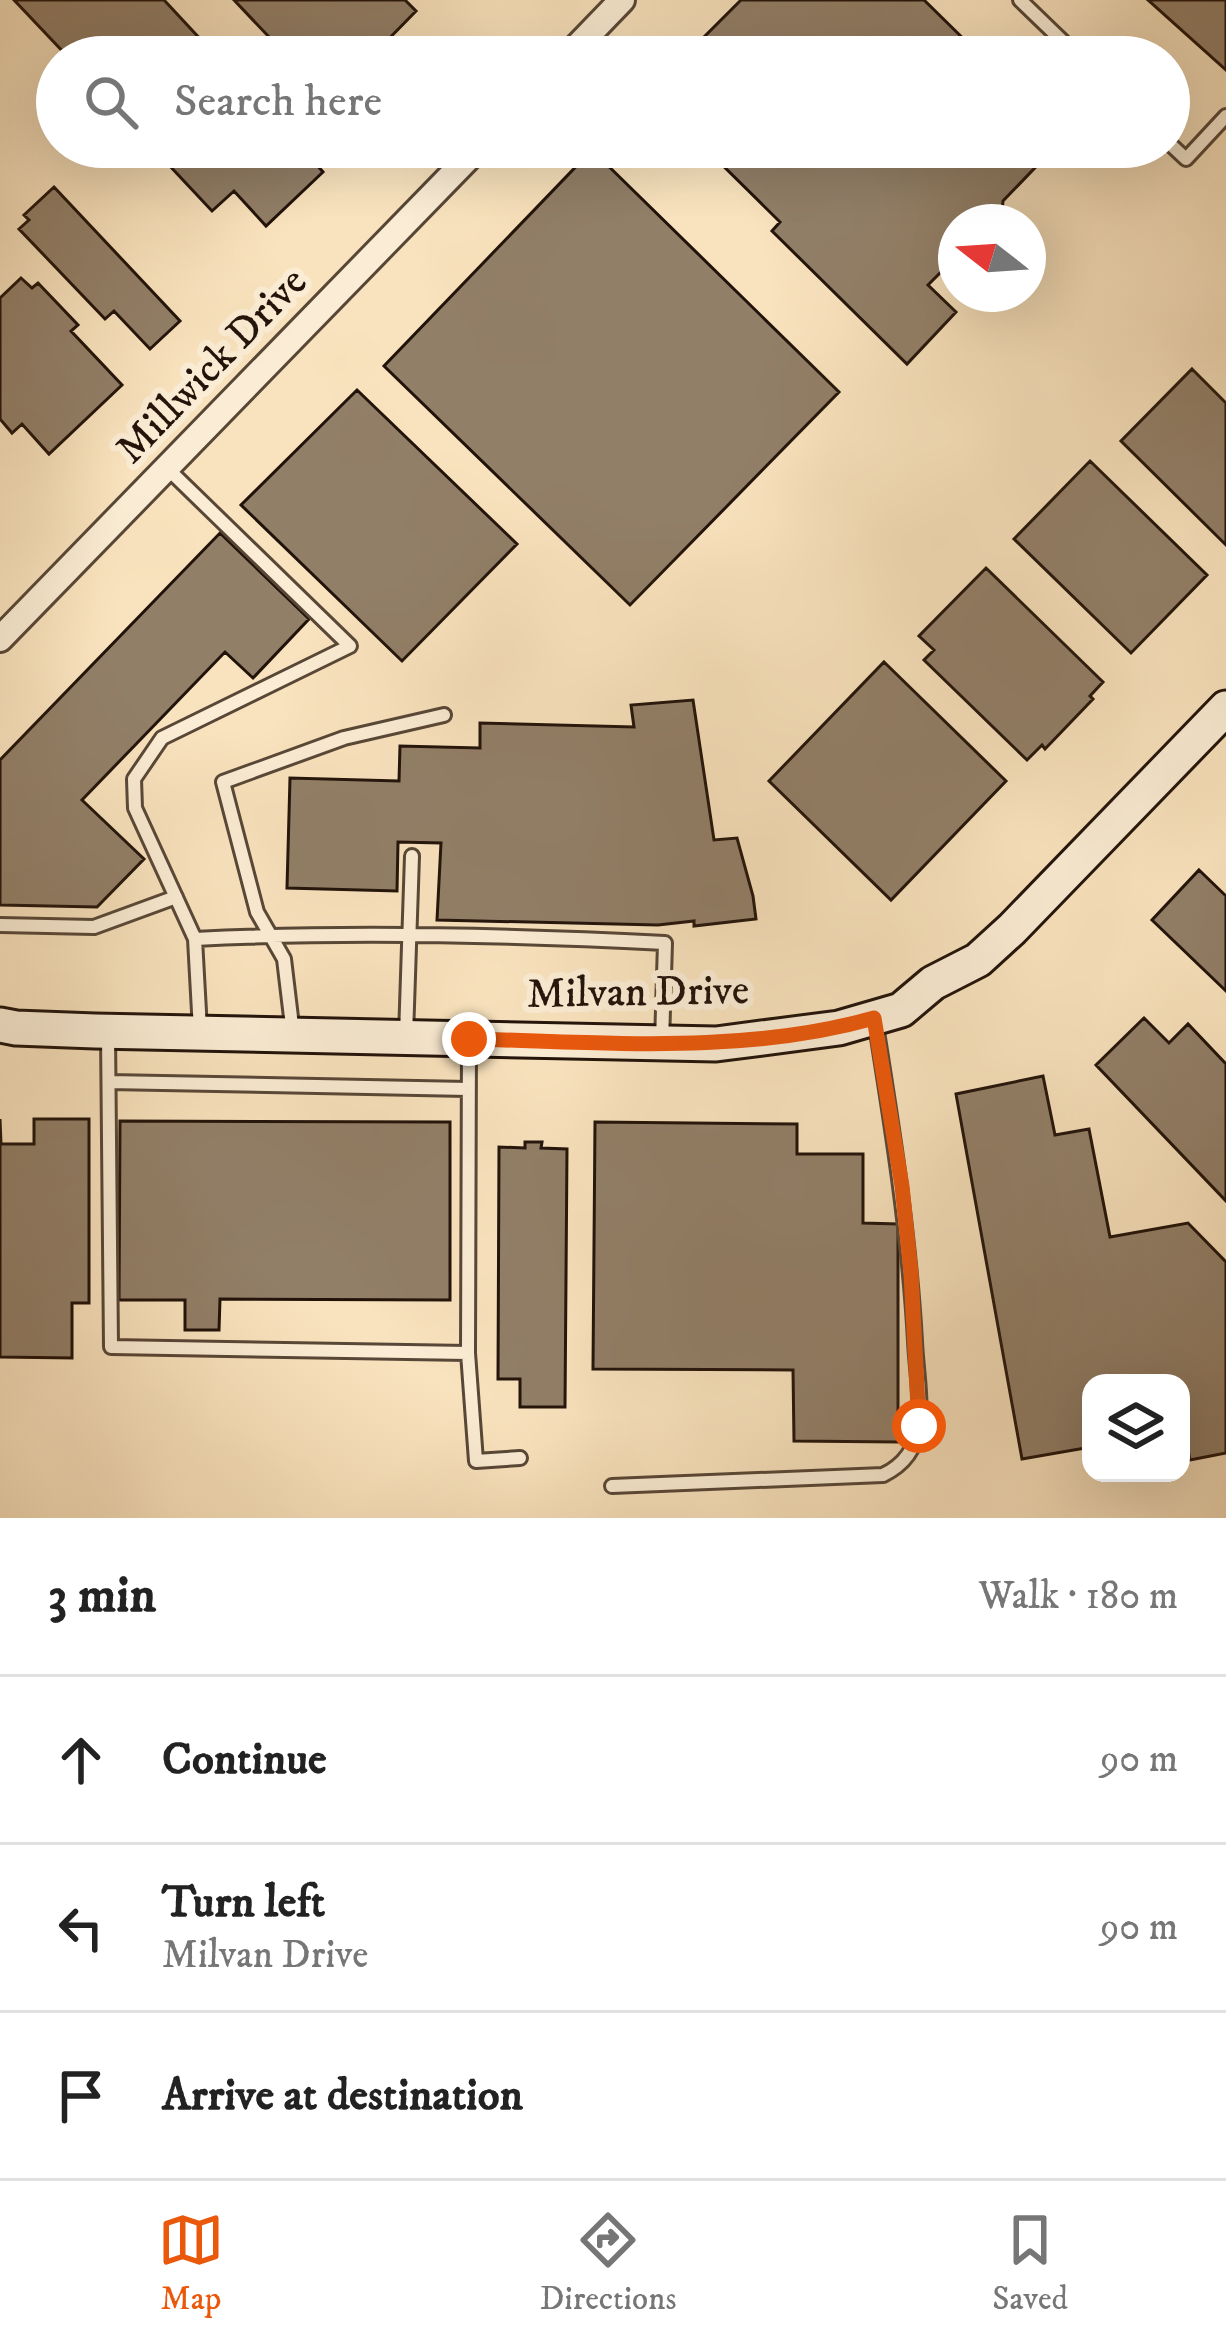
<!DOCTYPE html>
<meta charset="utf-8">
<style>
body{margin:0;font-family:"IM FELL DW Pica",serif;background:#f2f2f2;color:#222}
.controls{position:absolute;right:36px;bottom:36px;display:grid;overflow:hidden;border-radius:24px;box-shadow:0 12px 48px #0002}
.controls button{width:108px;height:108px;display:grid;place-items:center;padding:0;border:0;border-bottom:3px solid #e0e0e0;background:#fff;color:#222;font:60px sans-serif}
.compass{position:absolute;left:938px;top:204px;width:108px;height:108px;border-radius:50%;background:#fff;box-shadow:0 12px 48px #0002;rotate:287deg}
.stop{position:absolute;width:36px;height:36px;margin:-27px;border:9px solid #ea580c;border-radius:50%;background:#fff}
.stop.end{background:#ea580c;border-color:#fff;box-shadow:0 3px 12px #0008}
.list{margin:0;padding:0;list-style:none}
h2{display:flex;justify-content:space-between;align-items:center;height:156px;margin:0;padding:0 48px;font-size:51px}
h2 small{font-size:39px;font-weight:400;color:#767676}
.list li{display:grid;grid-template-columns:78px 1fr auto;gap:36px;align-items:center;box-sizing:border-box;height:168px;padding:0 48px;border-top:3px solid #e0e0e0}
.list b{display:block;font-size:45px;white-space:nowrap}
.list p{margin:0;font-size:39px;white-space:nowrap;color:#767676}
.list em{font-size:39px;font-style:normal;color:#767676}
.icon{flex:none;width:66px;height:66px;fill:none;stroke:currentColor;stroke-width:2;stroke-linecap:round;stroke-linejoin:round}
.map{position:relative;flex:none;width:1226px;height:1518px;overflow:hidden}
.search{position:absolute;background:#fff;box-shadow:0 12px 48px #0002;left:36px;right:36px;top:36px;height:132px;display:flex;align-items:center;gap:30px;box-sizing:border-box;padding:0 42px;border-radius:66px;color:#767676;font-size:45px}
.sheet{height:660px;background:#fff}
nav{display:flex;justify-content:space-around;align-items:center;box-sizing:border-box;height:168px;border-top:3px solid #e0e0e0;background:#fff;font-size:33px;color:#767676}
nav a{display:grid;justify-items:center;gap:6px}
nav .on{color:#ea580c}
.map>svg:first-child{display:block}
.building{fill:#927f68;stroke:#22130a;stroke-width:3}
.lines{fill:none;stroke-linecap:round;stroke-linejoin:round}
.lane-casing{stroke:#584737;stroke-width:18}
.street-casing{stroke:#584737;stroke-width:30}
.secondary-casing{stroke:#22130a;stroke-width:39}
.lane{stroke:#fbedd5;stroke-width:12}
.street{stroke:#fbedd5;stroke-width:24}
.secondary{stroke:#fbedd5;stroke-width:33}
.route{stroke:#ea580c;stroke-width:15}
.labels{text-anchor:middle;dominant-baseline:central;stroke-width:12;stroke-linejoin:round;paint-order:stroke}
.street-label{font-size:42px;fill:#22130a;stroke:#fbedd5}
</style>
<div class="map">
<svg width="1226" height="1518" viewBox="0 0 1226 1518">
<rect width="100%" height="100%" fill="#f9e3be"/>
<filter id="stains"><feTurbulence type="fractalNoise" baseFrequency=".00167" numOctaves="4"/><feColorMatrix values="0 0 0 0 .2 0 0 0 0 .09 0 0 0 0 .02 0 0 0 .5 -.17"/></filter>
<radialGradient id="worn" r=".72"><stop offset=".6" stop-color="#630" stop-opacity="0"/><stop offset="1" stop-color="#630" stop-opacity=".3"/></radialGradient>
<!-- building -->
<path class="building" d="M14,0H164L217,57H68Z
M234,0H405L416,11L371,57H288Z
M741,0H924L982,57H684Z
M1148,0H1226V70Z
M152,147H301L323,172L266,226L234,191L212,211Z
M704,147H1055L1003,201L1001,222H956V250L951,254L955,258L928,285L956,312L907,364L772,231L780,222Z
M592,150L839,392L630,605L384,366Z
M54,187L180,321L150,349L114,311L105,319L19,229L29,220L24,215Z
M21,278L32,288L38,283L78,325L71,331L122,385L49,454L22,424L12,433L0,419V298Z
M1192,369L1226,403V545L1121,441Z
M357,390L517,544L402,661L241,505Z
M1090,461L1207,575L1131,653L1014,539Z
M220,533L309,619L253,678L225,652L82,800L144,859L97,907L0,905V760Z
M986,568L1103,682L1090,696L1093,699L1045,749L1042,745L1027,760L924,660L934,650L919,636Z
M884,662L1006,781L891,900L769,781Z
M693,700L714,840L737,838L753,896L756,919L694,926V921L658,925L437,920L441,843L398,842L397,891L287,888L290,778L399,781L400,746L480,748V723L634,727L631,705Z
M1199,870L1226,896V991L1152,920Z
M1144,1018L1169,1043L1188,1024L1226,1064V1201L1096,1065Z
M1043,1076L1055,1135L1089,1129L1110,1237L1188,1223L1226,1262V1453L1190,1460L1184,1430L1181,1431V1383H1091V1447L1022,1459L956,1094Z
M0,1119L1,1144H34V1119H89V1303H72V1358L0,1357Z
M120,1121L450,1122V1300L220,1299L219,1330H185V1300H119Z
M595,1122L797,1124V1154H863V1223L898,1224V1442L794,1441L793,1370L593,1369Z
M525,1142H542L541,1148L567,1149L565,1407H520V1379H498L499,1147L525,1148Z"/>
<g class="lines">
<defs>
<path id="lane" d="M1020,0L1079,57
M1169,143L1186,159L1226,116
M167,468L350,646L162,738L134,779L135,808L195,939L200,1030
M0,925L94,927L176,897
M195,939C351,931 509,935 665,943L662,1042
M293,1034L284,959L257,912L223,782L344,738L444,715
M108,1035L111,1347L468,1353L469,1041
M406,1036L412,856
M109,1082L468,1089
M468,1353L476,1461L520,1458
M612,1486L883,1475C904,1465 916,1449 919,1425C922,1401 916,1367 915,1341C909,1233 892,1126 875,1019"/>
<path id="street" d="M567,57L622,0
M0,639L479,147"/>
<path id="secondary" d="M0,1025L16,1028L95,1031L716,1044L839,1028L901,1010L933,983L978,960L1012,929L1226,708"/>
</defs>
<!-- lane casing -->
<use href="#lane" class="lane-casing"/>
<!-- street casing -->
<use href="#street" class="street-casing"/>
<!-- secondary casing -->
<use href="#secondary" class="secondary-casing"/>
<!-- lane -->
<use href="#lane" class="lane"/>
<!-- street -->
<use href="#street" class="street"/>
<!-- secondary -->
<use href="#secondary" class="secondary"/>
</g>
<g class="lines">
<!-- route -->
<path class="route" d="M469,1039C604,1042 743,1055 874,1018L902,1186L911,1273L919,1426"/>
</g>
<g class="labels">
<!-- street labels -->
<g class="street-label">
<text transform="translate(212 366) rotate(-46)">Millwick Drive</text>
<text transform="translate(638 993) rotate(-1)">Milvan Drive</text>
</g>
</g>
<rect width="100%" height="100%" filter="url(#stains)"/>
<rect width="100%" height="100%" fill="url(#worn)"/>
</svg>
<div class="controls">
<button><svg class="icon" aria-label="layers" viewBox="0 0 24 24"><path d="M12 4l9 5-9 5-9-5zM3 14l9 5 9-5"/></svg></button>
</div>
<svg class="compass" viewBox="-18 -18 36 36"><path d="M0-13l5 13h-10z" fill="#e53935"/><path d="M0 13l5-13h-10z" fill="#767676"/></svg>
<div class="stop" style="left:919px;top:1426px"></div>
<div class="stop end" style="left:469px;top:1039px"></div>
<div class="search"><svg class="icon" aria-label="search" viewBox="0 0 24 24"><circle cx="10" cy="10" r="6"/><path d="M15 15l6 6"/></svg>Search here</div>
</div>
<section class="sheet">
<h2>3 min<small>Walk · 180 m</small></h2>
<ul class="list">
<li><svg class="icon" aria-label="ahead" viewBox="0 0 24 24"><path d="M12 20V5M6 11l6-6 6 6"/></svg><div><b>Continue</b></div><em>90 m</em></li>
<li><svg class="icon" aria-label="left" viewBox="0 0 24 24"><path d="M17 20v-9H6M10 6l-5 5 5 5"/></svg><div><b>Turn left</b><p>Milvan Drive</p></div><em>90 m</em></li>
<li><svg class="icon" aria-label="arrive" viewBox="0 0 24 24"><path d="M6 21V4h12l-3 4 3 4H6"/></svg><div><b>Arrive at destination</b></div></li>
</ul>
</section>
<nav>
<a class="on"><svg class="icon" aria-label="map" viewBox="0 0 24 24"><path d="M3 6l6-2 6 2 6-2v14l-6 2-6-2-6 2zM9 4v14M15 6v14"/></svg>Map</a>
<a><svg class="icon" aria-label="directions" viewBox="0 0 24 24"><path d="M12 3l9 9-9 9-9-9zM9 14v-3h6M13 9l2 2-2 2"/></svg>Directions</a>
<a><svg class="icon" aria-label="saved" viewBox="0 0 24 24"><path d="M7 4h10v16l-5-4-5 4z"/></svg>Saved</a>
</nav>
